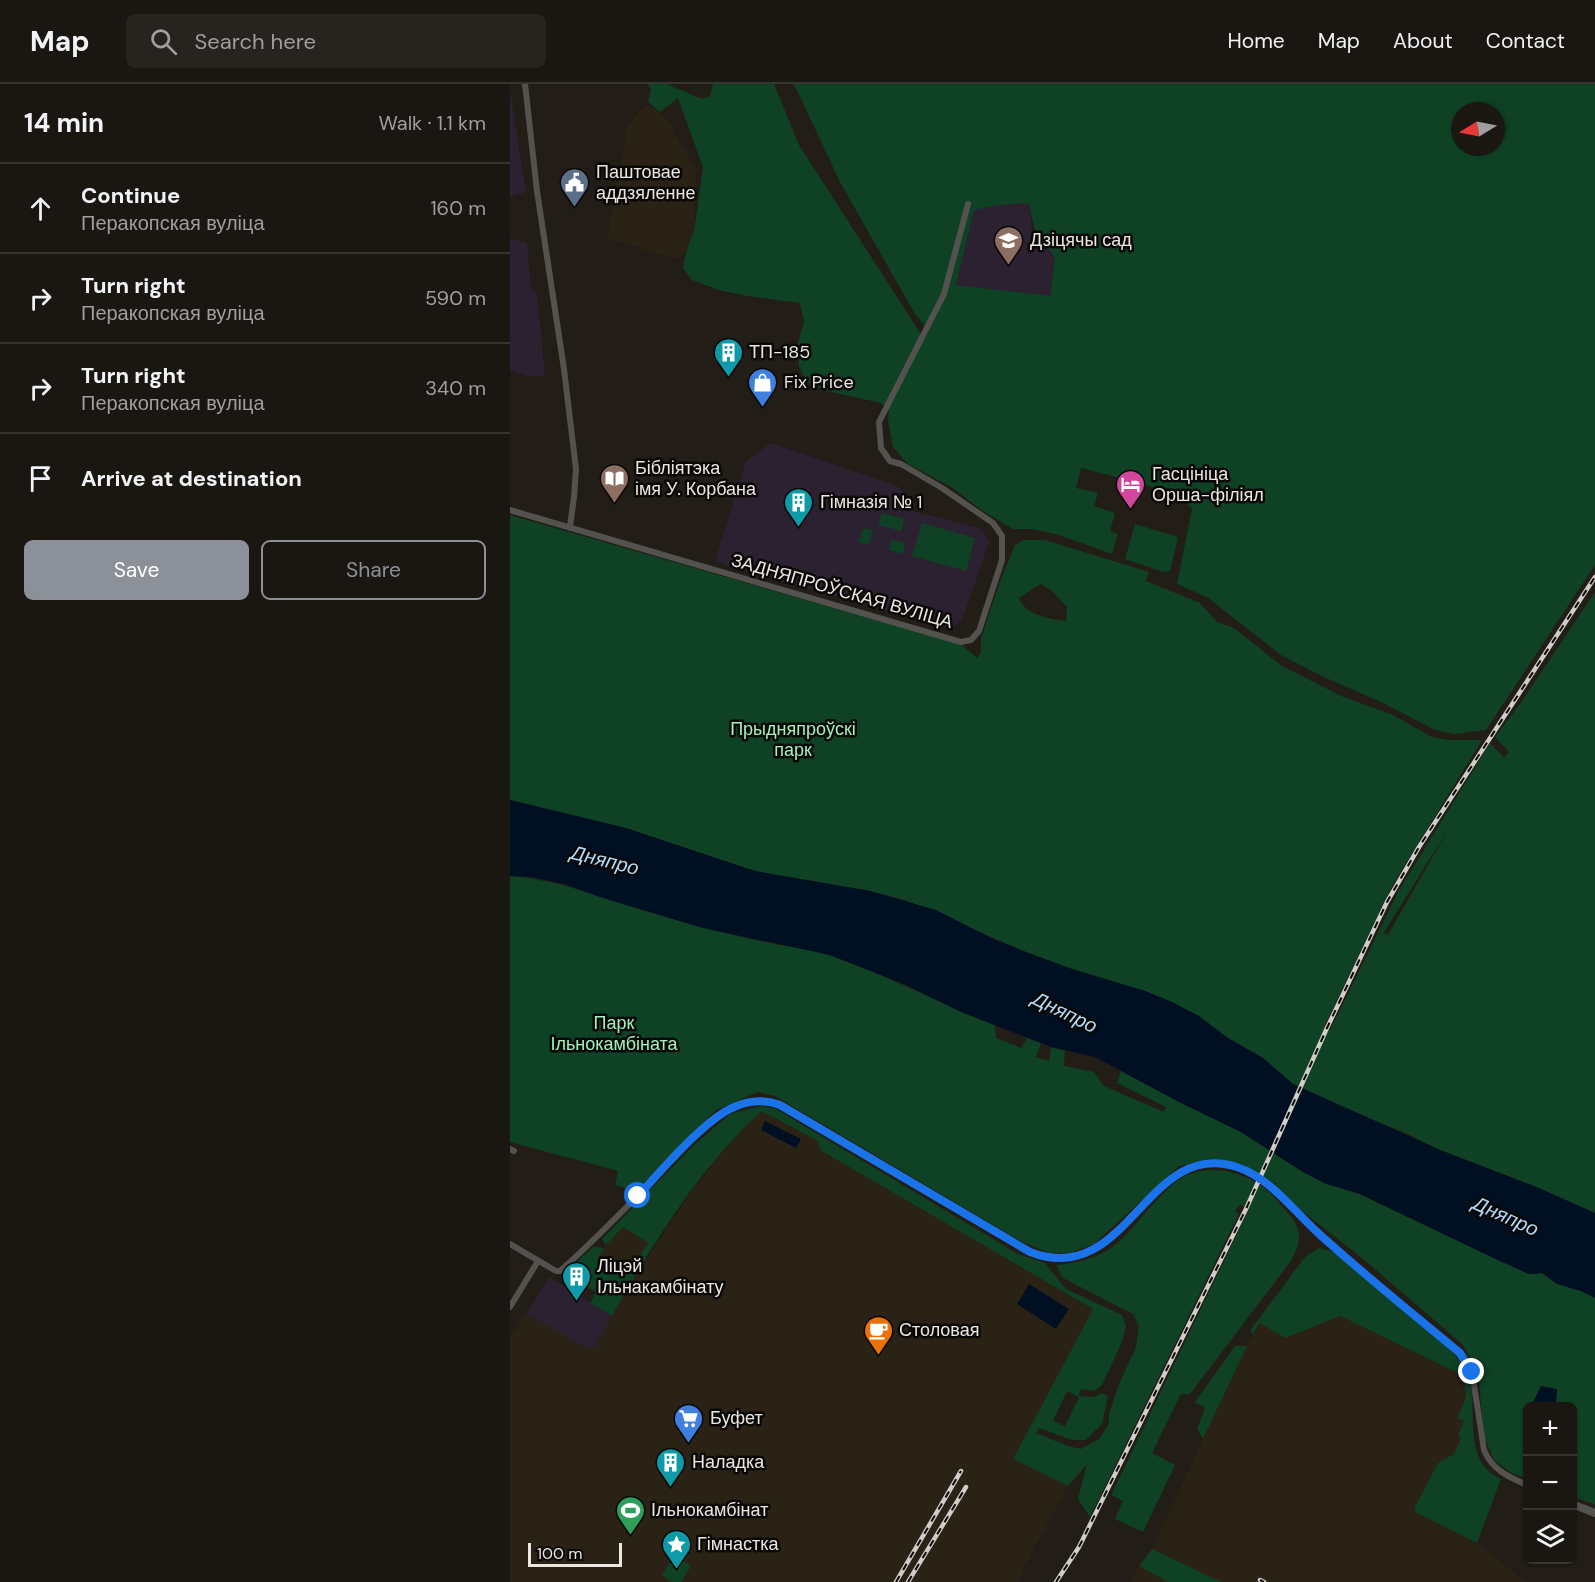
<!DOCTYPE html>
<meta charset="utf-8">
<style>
body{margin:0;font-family:"DM Sans",sans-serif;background:#27231f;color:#f1f3f6}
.controls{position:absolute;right:18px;bottom:18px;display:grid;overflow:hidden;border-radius:9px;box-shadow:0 2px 4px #0004}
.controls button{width:54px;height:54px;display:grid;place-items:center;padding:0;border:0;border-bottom:2px solid #383531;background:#1a1611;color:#f1f3f6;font:30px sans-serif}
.compass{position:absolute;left:941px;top:18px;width:54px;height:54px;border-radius:50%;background:#1a1611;box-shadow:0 2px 4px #0004;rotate:260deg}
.scale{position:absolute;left:18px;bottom:15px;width:94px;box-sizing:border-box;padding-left:6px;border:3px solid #eae6e2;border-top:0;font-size:16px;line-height:21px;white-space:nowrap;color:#eae6e2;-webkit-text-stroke:4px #0a0806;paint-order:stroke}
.stop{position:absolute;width:18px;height:18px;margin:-14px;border:4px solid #1a73e8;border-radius:50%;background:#fff}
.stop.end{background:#1a73e8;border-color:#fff;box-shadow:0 2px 6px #0008}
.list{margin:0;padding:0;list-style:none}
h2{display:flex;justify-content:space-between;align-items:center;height:78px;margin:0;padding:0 24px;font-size:26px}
h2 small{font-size:20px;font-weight:400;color:#9f9f9f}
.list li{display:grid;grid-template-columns:39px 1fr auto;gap:18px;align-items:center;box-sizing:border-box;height:90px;padding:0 24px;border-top:2px solid #383531}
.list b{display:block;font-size:22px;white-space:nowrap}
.list p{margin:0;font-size:20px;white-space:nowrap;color:#9f9f9f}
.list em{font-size:20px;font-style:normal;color:#9f9f9f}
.actions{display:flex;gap:12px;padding:18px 24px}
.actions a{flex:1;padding:14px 0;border:2px solid #8c9099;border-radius:9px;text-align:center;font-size:21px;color:#8c9099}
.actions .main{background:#8c9099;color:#fff}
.icon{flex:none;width:33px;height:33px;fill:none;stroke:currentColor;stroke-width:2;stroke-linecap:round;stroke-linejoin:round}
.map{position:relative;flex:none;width:1085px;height:1498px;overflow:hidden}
header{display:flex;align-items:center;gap:36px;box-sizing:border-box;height:84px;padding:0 30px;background:#1a1611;border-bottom:2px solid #383531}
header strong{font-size:28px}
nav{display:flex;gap:33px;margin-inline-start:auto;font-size:21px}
.search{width:420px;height:54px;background:#27231f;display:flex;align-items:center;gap:15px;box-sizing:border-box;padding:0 21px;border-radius:9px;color:#9f9f9f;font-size:22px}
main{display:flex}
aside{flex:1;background:#1a1611}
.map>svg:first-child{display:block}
.built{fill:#2b2216}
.education{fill:#2b2130}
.green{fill:#0f4125;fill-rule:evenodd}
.water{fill:#001022}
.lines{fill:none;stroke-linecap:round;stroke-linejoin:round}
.minor{stroke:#54524e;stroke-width:6}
.tertiary{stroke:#54524e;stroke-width:8}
.rail-casing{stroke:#d0ccc7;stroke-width:4.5}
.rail{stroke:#0a0806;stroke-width:2;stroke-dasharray:7;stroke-linecap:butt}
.route{stroke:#1a73e8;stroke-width:8}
.labels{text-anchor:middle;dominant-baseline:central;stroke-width:5;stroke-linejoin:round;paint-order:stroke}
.poi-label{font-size:18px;fill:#eae6e2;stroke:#0a0806;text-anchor:start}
.street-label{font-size:18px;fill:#eae6e2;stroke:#0a0806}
.park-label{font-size:18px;fill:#a1f1bc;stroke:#0a0806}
.water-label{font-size:20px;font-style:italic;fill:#b1dafc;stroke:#0a0806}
</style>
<header>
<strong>Map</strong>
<div class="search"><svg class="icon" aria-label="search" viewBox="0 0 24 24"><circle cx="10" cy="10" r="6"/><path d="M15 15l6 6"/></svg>Search here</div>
<nav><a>Home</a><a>Map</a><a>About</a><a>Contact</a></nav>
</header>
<main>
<aside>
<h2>14 min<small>Walk · 1.1 km</small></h2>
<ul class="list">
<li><svg class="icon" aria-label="ahead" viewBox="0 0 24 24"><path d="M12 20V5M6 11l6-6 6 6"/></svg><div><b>Continue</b><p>Перакопская вуліца</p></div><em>160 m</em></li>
<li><svg class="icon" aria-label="right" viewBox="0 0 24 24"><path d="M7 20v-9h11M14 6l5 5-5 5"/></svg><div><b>Turn right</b><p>Перакопская вуліца</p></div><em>590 m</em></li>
<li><svg class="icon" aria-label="right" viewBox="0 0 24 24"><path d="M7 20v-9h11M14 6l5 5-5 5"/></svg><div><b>Turn right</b><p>Перакопская вуліца</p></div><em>340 m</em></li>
<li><svg class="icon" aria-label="arrive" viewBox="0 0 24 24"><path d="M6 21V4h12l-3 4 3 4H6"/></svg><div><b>Arrive at destination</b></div></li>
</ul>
<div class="actions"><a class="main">Save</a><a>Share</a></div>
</aside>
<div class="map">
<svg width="1085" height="1498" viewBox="0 0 1085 1498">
<rect width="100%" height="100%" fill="#231d17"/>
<!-- built -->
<path class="built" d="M139,21L150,28L161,41L168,56L186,85L184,147L176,168L167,175L97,154L117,43L134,22Z
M252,1026L309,1057L310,1066L583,1225L503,1375L558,1402L512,1486L509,1498H0V1254L16,1230L79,1264L84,1263L122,1197L179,1111L214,1066Z
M113,1143L138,1159L116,1191L88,1174L96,1161Z
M830,1232L950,1290L955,1299L957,1309L947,1334L954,1337L948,1352L951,1354L944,1370L928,1379L905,1428L967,1459L1016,1498H712L642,1465L737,1262L750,1239L775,1254Z
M629,1482L658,1498H621Z"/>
<!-- education -->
<path class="education" d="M0,6L16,108L0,113Z
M520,117L522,150L554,157L544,217L441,205L464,122Z
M0,154L17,159L21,204L27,209L35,291L21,293L0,287Z
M261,359L387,402L394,408L403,427L472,445L479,459L452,536L443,543H432L205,477L236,377Z
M39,1193L102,1232L84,1263L79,1265L16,1230Z"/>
<!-- green -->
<path class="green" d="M138,0H157L192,15L200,12L203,0H264L289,61L414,255L419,247L405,230L330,98L284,0H1085V481L976,646L944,650L925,646L871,618L816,594L771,571L697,513L667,500L682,425L670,412L661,414L637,401L571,384L566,404L588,409L584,422L605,429L600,447L608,450L602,470L549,451L523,445H503L470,425L443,404L398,380L383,363L378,336L379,326L371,319L317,307L296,298L289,282L287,262L294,238L290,219L237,212L209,206L182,196L173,184L176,168L184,147L193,83L168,14L150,28L138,18L141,5ZM950,27H986V63H950ZM519,119L524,144L545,174L540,212L446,201L464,126L489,121Z
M372,429L394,435L391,447L368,441Z
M0,431L452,561L467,574L471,568V555L489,500L505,461L514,456H535L639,488L636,497L690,519L707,538L724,544L772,582L831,612L883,631L922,653L940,656H972L882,802L814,943L820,946L889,806L980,659L994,673L999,668L985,653L1012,617L1085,508V1129L1024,1102L930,1066L898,1050L815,1016L783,1000L753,974L718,954L662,918L635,907L559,884L516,868L395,816L360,807L245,787L116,744L0,716ZM531,500L541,506L557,523L556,537C539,535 515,531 509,514ZM938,746L878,851H877L874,848Z
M412,439L465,454L456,487L402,472Z
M625,440L668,453L660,487L653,488L615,475Z
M353,444L363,446L359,461L349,458Z
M382,455L395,459L393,470L379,466Z
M0,792C53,796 98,817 149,831C184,841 219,851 255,858C277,863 300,864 321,872C378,891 429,920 485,941L486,954L511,964L517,954L531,959L526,973L539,977L541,963L555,967L554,982L584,988L594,1002L654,1028L656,1023L607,999L611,987L671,1019L731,1048L793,1088L814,1099L849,1110L990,1177L1019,1190L1032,1189L1047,1200L1071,1207L1085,1214V1421L1063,1412L1062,1322H1017V1395L1000,1388L984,1376L974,1352L968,1287L952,1260L852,1174L791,1126L764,1099L732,1080L698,1075L669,1082L584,1160L560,1169H539L510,1157L265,1012L248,1008L206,1026L126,1107L105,1101L108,1087L0,1058Z
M251,1022L266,1025L508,1170L535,1179L556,1205L612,1231L616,1242L612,1258L592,1301L584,1307L571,1305L569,1312L585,1313L591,1309L598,1312L592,1340L576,1356H562L529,1344L526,1349L558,1362L571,1365L589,1355L598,1341L600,1327L609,1300L626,1263L629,1242L623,1230L553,1194L546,1181C566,1179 586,1175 602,1163C619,1151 632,1131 646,1117C653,1110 662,1100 670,1095C697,1078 736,1087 759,1108C766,1114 771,1122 777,1128C794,1147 791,1157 781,1177L680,1310H671L642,1369L665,1381L633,1448L605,1435L613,1417L601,1411L739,1125L730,1120L725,1127L729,1130L580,1433L568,1415L577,1380L558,1402L503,1375L583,1225L310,1066L308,1057L252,1027C190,1083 143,1159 102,1232L80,1219L86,1208L61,1192L60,1184L83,1163L94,1164L88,1174L117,1191L138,1159L113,1143L96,1161L92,1155L185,1060L220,1030ZM557,1307L569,1313L555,1342L543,1337Z
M809,1164L824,1168C851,1190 878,1213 904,1236C922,1251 946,1266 956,1287C972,1320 948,1376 991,1395L967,1459L905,1428V1423L928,1379L944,1370L951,1354L948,1352L954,1337L947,1334C955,1316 961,1309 950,1290L830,1232L775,1254L750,1239L742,1251L741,1245L795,1173Z
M725,1262H737L693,1355L687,1345L695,1324L685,1318Z
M642,1465L705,1495L712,1498H658L629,1482Z
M165,1470L181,1482L171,1498H162L152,1491Z"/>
<!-- water -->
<path class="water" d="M0,716L116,744L245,787L360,807L426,826L481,854L516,868L559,884L635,907L662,918L689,932L718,954L753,974L783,1000L930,1066L1024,1102L1085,1129V1214L1071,1207L1047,1200L1032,1189L1019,1190L990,1177L850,1110L814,1099L793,1088L731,1048L671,1019L585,973L541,963L451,928L396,901L320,871L193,844L90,813L54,800L22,793L0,792Z
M255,1037L291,1055L286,1064L251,1046Z
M519,1200L559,1225L546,1245L507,1220Z
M1031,1302L1047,1305L1046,1322H1021Z"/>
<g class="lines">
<!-- minor -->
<path class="minor" d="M15,0L27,107L54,285L66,385L64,413L60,442
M0,426L451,558L461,556L469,547L492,476V452L483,439L432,404L391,380L380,377L371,364L369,338L434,210L458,120
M0,1065L4,1067
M0,1160L46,1187H50C84,1157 115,1125 146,1093C166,1072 198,1033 225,1022C240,1016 254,1015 270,1021L520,1168C617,1206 636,1054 727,1083C760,1094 782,1125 807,1148C853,1190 902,1229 949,1269L962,1288L974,1366C982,1386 999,1393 1017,1401
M0,1223L28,1177"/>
<!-- tertiary -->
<path class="tertiary" d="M1062,1420L1085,1429"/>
<defs>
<path id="rail" d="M750,1496L754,1498
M386,1498L451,1387
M398,1498L456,1403
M546,1498L569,1463L736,1125L817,944L877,818L909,763L1085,493"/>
</defs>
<!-- rail casing -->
<use href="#rail" class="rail-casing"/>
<!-- rail -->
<use href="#rail" class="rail"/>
</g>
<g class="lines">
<!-- route -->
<path class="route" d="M128,1112C151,1087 195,1035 224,1023C240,1016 254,1015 270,1021L520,1168C618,1206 636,1053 727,1083C760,1094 782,1125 807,1148C853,1190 902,1229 950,1269L962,1288"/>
</g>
<!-- icons -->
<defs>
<symbol id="civic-pin" viewBox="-11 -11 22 30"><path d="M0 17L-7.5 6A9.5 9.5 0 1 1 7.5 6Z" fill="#5c6f8a" stroke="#0a0806"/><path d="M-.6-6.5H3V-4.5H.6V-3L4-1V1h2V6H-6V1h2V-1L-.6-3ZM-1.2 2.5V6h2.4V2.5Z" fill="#fff"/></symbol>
<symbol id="school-pin" viewBox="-11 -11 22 30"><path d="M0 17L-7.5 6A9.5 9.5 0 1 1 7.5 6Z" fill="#8d6e63" stroke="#0a0806"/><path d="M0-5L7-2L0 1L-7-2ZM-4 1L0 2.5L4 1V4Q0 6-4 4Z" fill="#fff"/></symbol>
<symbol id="building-pin" viewBox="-11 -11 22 30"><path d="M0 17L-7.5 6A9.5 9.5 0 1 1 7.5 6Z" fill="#0f9aa8" stroke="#0a0806"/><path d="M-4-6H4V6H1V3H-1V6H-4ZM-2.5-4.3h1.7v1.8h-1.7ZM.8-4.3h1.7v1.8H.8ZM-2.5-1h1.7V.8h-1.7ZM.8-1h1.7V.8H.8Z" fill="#fff"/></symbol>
<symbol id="shop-pin" viewBox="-11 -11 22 30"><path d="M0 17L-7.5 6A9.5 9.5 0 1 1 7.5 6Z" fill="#3f7fe0" stroke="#0a0806"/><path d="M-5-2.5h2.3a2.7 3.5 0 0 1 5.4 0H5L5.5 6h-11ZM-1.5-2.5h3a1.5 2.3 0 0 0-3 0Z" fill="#fff"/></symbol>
<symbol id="library-pin" viewBox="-11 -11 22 30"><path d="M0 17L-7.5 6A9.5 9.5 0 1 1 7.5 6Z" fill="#8d6e63" stroke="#0a0806"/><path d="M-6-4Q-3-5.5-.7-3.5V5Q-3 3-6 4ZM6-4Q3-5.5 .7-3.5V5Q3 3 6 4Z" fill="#fff"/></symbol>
<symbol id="hotel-pin" viewBox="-11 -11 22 30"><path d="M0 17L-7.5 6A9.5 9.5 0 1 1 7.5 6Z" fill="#d1479c" stroke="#0a0806"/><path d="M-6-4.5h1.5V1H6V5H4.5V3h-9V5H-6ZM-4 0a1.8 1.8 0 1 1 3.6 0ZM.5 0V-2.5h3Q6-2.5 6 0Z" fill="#fff"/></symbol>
<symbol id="cafe-pin" viewBox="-11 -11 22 30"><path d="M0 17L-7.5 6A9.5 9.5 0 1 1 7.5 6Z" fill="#e8710a" stroke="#0a0806"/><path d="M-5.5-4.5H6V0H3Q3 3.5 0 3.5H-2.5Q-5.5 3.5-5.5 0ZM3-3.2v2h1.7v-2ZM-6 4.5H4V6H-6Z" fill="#fff"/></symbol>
<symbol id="supermarket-pin" viewBox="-11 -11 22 30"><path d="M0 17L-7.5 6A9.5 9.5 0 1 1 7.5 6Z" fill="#3f7fe0" stroke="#0a0806"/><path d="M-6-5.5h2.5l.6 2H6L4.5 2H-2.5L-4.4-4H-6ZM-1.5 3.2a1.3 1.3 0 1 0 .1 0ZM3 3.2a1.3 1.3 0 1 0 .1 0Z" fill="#fff"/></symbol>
<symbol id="stadium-pin" viewBox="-11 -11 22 30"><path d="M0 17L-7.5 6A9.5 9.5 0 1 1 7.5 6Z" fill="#2e9e5b" stroke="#0a0806"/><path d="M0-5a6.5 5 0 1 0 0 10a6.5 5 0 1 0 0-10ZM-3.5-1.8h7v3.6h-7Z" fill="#fff"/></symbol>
<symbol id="sight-pin" viewBox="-11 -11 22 30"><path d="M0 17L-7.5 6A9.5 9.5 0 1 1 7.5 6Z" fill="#0f9aa8" stroke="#0a0806"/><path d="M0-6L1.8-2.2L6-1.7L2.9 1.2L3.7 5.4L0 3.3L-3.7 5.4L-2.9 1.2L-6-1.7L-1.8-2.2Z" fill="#fff"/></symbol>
</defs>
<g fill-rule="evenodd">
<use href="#civic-pin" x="48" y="82" width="33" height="45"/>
<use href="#school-pin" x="482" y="140" width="33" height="45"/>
<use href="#building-pin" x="202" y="252" width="33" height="45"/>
<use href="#shop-pin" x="236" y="282" width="33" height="45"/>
<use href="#library-pin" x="88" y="378" width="33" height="45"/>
<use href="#hotel-pin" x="604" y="384" width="33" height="45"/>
<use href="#building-pin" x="272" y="402" width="33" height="45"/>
<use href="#building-pin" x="50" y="1176" width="33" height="45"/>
<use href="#cafe-pin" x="352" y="1230" width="33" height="45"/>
<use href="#supermarket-pin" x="162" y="1318" width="33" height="45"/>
<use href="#building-pin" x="144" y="1362" width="33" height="45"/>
<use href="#stadium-pin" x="104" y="1410" width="33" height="45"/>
<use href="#sight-pin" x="150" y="1444" width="33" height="45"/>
</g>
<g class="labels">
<!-- poi labels -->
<g class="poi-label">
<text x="86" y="88">Паштовае<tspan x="86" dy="21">аддзяленне</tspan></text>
<text x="520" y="156">Дзіцячы сад</text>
<text x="239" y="268">ТП-185</text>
<text x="274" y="298">Fix Price</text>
<text x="125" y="384">Бібліятэка<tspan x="125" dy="21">імя У. Корбана</tspan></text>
<text x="642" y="390">Гасцініца<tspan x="642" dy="21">Орша-філіял</tspan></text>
<text x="310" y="418">Гімназія № 1</text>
<text x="87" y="1182">Ліцэй<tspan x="87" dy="21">Ільнакамбінату</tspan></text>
<text x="389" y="1246">Столовая</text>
<text x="200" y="1334">Буфет</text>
<text x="182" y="1378">Наладка</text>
<text x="141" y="1426">Ільнокамбінат</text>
<text x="187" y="1460">Гімнастка</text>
</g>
<!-- street labels -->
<g class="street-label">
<text transform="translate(332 507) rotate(16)">ЗАДНЯПРОЎСКАЯ ВУЛІЦА</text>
</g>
<!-- park labels -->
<g class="park-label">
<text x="283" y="645">Прыдняпроўскі<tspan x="283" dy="21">парк</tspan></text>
<text x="104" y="939">Парк<tspan x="104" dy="21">Ільнокамбіната</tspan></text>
</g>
<!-- water labels -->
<g class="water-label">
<text transform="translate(95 776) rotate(14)">Дняпро</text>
<text transform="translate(555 928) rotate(26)">Дняпро</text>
<text transform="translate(996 1132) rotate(24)">Дняпро</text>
</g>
</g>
</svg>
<div class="controls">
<button>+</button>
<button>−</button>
<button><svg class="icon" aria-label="layers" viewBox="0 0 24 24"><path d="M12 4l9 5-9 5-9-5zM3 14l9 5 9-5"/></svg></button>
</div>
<svg class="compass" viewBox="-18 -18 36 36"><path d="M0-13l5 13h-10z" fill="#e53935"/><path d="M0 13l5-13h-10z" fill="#9f9f9f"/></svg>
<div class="scale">100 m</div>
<div class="stop" style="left:128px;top:1112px"></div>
<div class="stop end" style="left:962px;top:1288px"></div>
</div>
</main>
